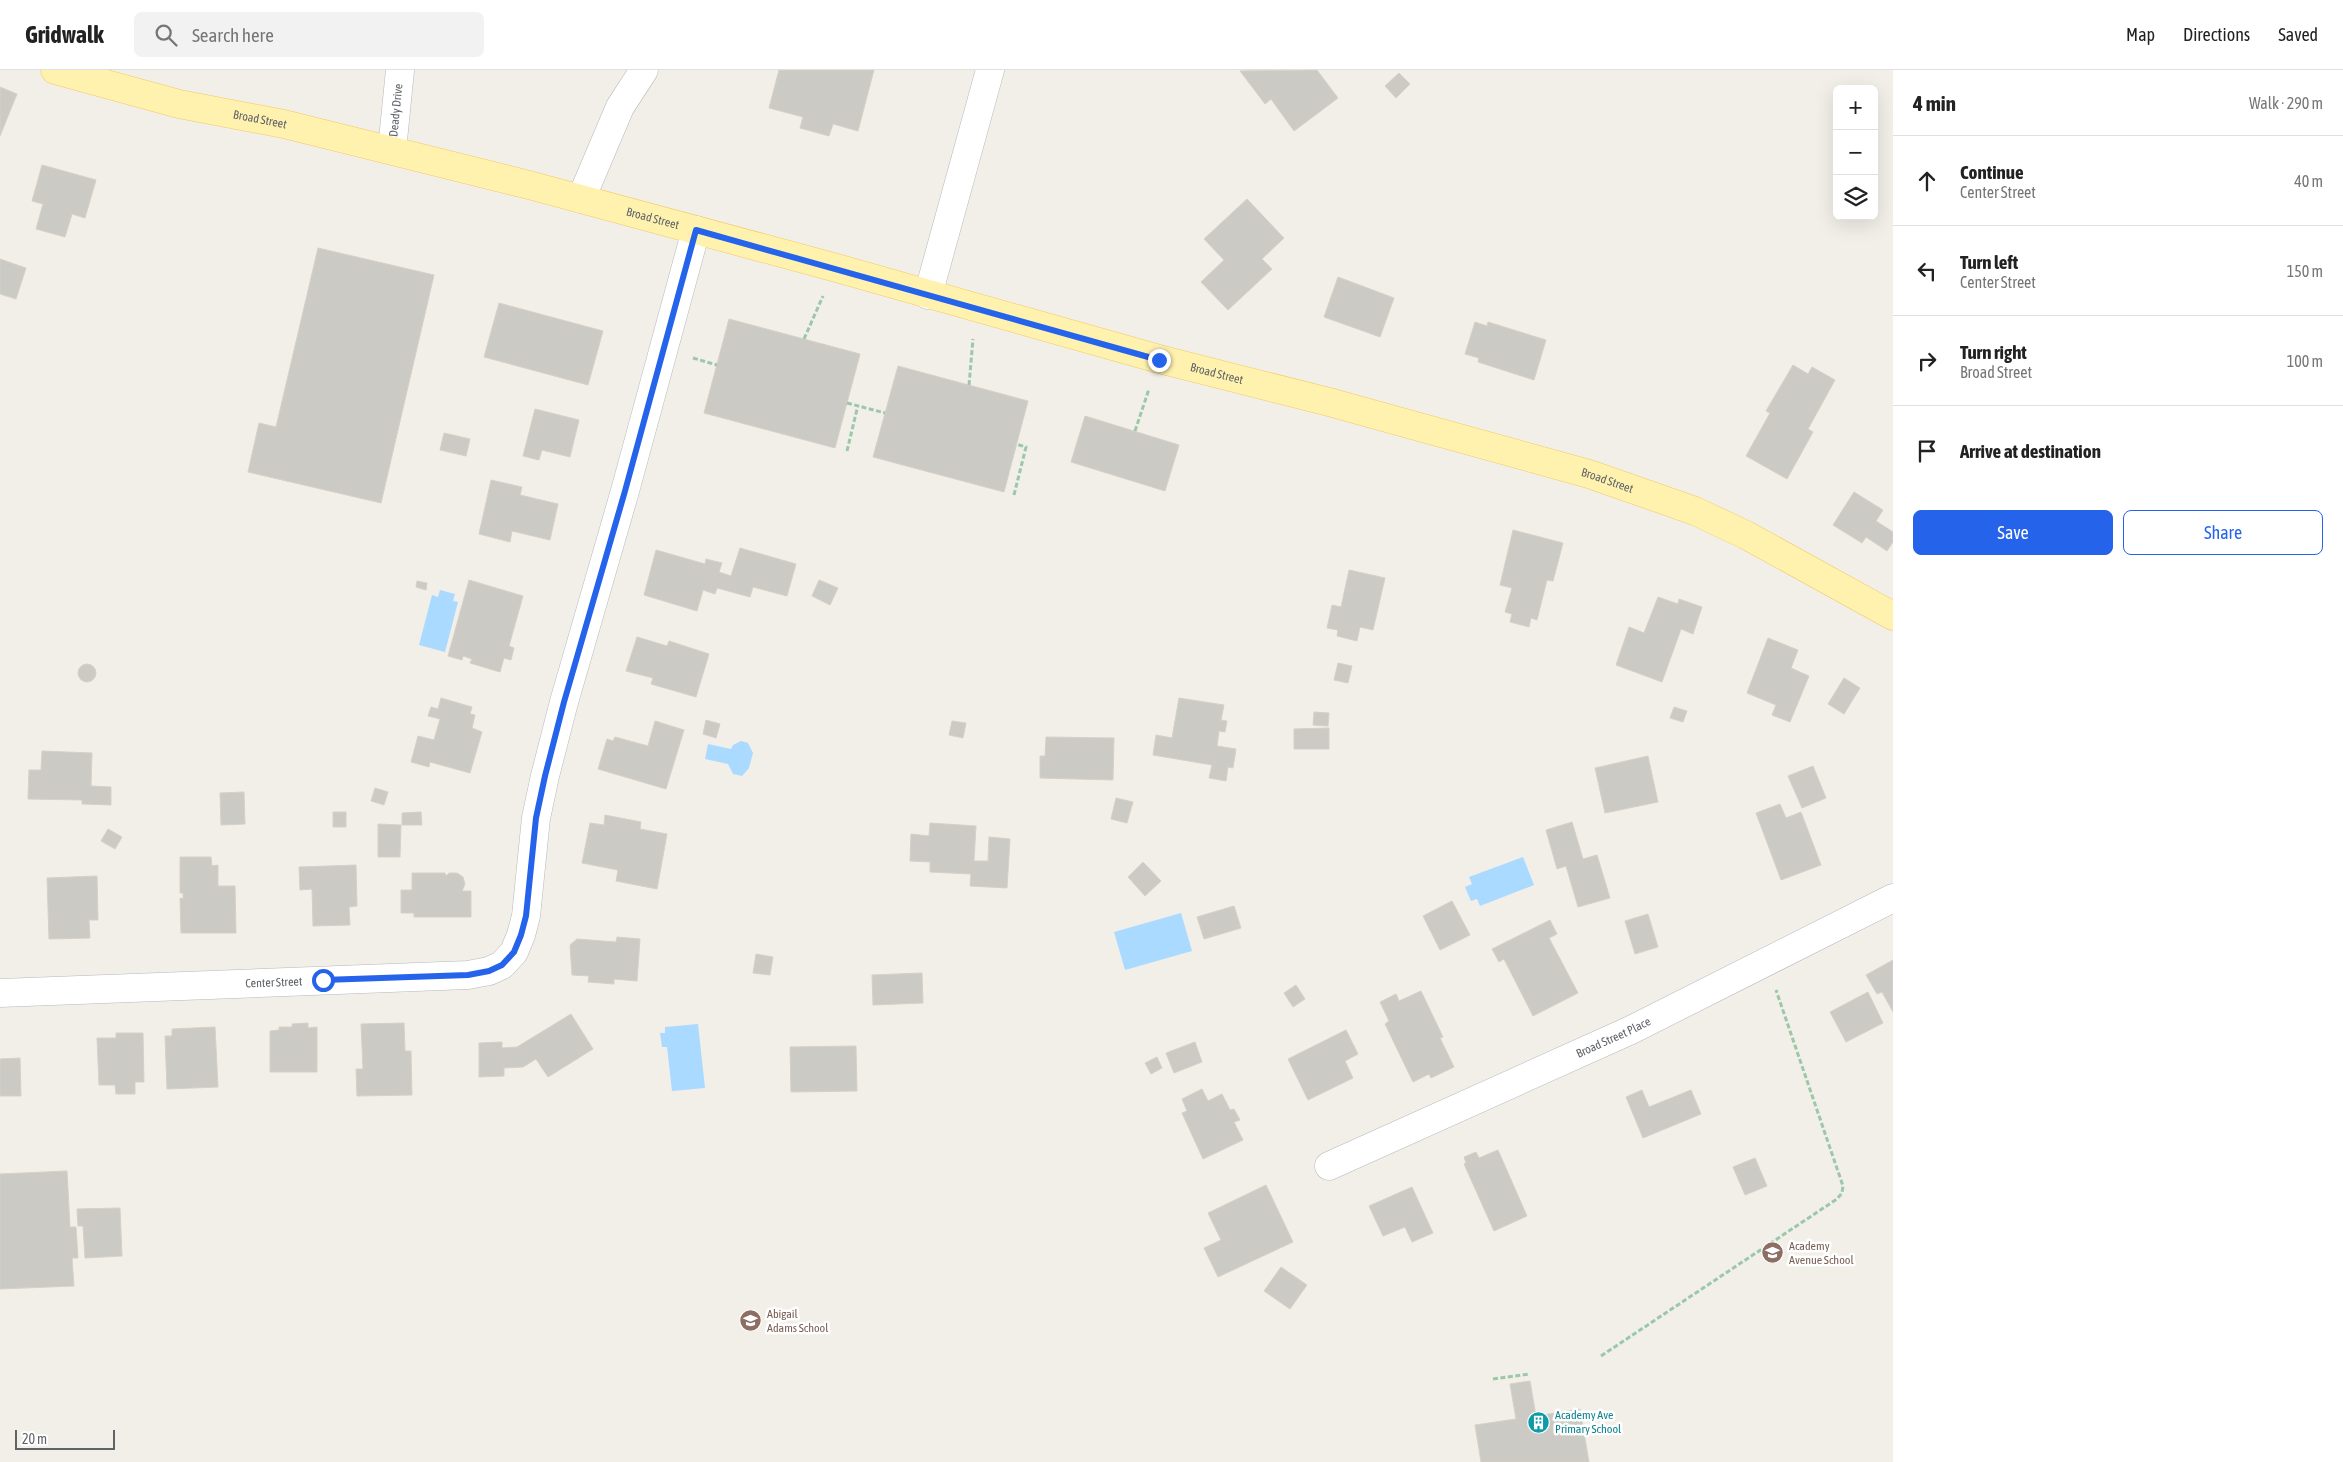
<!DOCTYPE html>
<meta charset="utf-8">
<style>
body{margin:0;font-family:"Asap Condensed",sans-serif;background:#f2f2f2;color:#222}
.controls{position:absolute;right:15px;top:15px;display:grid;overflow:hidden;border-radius:8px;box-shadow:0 5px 20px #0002}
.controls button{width:45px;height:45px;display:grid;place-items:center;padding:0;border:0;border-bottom:1px solid #e0e0e0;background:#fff;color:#222;font:25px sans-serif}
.scale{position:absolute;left:15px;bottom:12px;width:100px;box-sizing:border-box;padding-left:5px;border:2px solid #5f6368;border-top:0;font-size:14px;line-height:18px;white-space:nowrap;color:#5f6368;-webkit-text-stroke:4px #fff;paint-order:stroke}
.stop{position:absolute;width:15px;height:15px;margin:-11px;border:4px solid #2563eb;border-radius:50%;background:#fff}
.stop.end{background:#2563eb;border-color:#fff;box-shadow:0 1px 5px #0008}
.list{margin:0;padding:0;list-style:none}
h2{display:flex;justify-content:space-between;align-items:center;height:65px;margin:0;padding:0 20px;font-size:21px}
h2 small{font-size:16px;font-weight:400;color:#767676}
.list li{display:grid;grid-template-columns:32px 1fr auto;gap:15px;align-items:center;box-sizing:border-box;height:90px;padding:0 20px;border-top:1px solid #e0e0e0}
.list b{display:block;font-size:19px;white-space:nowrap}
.list p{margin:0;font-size:16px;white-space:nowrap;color:#767676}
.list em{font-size:16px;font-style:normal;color:#767676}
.actions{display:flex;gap:10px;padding:15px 20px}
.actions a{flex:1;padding:11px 0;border:1px solid #2563eb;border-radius:8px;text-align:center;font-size:18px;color:#2563eb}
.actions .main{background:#2563eb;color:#fff}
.icon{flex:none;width:28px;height:28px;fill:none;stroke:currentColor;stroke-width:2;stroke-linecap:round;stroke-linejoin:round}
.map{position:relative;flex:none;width:1893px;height:1392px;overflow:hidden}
header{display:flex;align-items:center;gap:30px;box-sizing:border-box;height:70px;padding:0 25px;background:#fff;border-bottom:1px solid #e0e0e0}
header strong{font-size:24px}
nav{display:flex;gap:28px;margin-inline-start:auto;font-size:18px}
.search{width:350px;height:45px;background:#f2f2f2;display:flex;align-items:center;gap:12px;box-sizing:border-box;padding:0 18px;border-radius:8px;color:#767676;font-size:19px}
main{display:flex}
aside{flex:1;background:#fff}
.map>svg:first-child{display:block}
.water{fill:#aadaff}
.building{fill:#cccac5;stroke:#d6d1c6}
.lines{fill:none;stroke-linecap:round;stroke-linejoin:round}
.minor-casing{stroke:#b5b8bc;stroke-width:29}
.major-casing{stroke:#f2c960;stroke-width:29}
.path{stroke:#9cc7a9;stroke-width:3;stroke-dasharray:5 2.5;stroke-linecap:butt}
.minor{stroke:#fff;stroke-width:28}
.major{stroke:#fff2af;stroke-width:28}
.route{stroke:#2563eb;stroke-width:6}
.labels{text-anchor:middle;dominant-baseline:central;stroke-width:5;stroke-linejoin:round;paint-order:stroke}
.street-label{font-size:12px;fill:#5f6368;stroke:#fff}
.education-label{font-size:12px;fill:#785e54;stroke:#fff;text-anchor:start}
.culture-label{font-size:12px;fill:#0d838f;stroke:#fff;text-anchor:start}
</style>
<header>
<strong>Gridwalk</strong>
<div class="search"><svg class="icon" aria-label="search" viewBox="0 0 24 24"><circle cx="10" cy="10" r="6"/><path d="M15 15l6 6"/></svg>Search here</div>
<nav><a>Map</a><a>Directions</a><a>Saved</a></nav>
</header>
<main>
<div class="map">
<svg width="1893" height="1392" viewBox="0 0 1893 1392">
<rect width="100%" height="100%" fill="#f1efe8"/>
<!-- water -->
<path class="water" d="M440,520L455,524L453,531L458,532L445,582L419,575L432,525L438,527Z
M741,671L748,673L753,683L749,698L742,706L733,704L728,694L705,689L708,674L731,679L733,675Z
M1523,787L1534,815L1480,836L1477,829L1471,831L1465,817L1472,814L1469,807Z
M1181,843L1192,881L1125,900L1114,862Z
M698,954L705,1018L672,1021L667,977H662L660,963H665V957Z"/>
<!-- building -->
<path class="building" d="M779,0H874L858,61L833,54L829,66L800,58L803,47L769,38Z
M1317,0L1338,28L1294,61L1271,29L1265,34L1240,1Z
M1399,3L1410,14L1396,28L1385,16Z
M0,17L17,24L0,66Z
M42,95L96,110L85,148L72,144L65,167L36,159L43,134L32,131Z
M1247,129L1284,168L1262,189L1272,199L1228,240L1201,212L1224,190L1204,169Z
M318,178L434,205L381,433L248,402L259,353L276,357Z
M0,189L26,198L16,229L0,224Z
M1338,207L1394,228L1380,267L1324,247Z
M499,233L603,261L588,315L484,287Z
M729,249L860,284L835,378L704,343Z
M1475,252L1487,256L1488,252L1546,270L1534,310L1478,292L1479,288L1465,284Z
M1793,295L1808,304L1812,297L1835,310L1808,359L1813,362L1787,409L1746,386L1770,343L1766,341Z
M898,296L1028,331L1004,422L873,387Z
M535,339L579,350L570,387L542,380L539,390L523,386Z
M1085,346L1179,375L1165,421L1071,392Z
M444,363L470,369L466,386L440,380Z
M491,410L522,417L520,425L558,434L550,470L512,461L510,472L479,464Z
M1854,422L1883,440L1876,451L1893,462V472L1887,481L1866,467L1862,473L1833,455Z
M1513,460L1563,473L1553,511L1547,510L1537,550L1531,548L1529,557L1510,552L1512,544L1505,542L1512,518L1500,515Z
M740,478L796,494L787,526L753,517L750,527L717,518L715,524L703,520L697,541L644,525L656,480L705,494L706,489L722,493L719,502L731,506Z
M1349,500L1385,508L1373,560L1360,557L1357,571L1337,566L1338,560L1327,558L1332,535L1341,537Z
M469,510L523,526L509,576L514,578L511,590L504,588L500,602L470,593L472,589L463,586L462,590L448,586Z
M819,510L838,518L830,535L812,526Z
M417,511L427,513L426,520L416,517Z
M1658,527L1678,534L1679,529L1702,537L1693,564L1681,559L1662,612L1616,595L1629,557L1644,563Z
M637,567L667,576L669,571L709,584L696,627L651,614L653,608L626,601Z
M1768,568L1798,580L1791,598L1809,606L1790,652L1772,645L1776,635L1747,623Z
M1338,593L1352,596L1348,613L1334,610Z
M78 603a9 9 0 1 1 18 0a9 9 0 1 1-18 0Z
M1844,608L1860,618L1844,644L1828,634Z
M441,628L472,637L470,644L475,645L472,658L482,662L470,703L430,692L429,697L411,692L418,666L434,670L440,649L428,646L431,637L438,639Z
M1179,628L1224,635L1221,650L1227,651L1225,662L1219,661L1217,676L1236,679L1233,698L1228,697L1226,711L1209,708L1212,695L1153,685L1156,665L1172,668Z
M1674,637L1687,641L1683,652L1670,648Z
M1314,642L1329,643L1328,656L1313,655Z
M706,650L720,654L716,668L703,664Z
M655,651L684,660L666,719L598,699L607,669L613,671L615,667L648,676Z
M952,651L966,653L963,668L949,665Z
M1329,658V679H1294V659Z
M1046,667L1114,668L1113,710L1040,708V686H1045Z
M42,681L92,683L91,716L111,717V735L82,734V730L28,729L29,700H41Z
M1648,686L1658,732L1605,743L1595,698Z
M1813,696L1826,728L1802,738L1788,706Z
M375,718L388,722L384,735L371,731Z
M244,722L245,754L221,755L220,723Z
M1116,728L1133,732L1127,753L1111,749Z
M1780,734L1786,748L1801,742L1821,795L1781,810L1756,743Z
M333,742H346V757H333Z
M421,742L422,755H402V743Z
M605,745L641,752L640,759L667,764L657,819L616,811L618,800L582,793L590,753L604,755Z
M1572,752L1583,789L1597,785L1610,828L1578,837L1566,796L1557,799L1546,760Z
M930,753L976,756L974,791H988L989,767L1010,769L1007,818L970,816L971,804L930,802V792L910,791L911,764L929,766Z
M378,754L401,755L400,787H378Z
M108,759L122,767L115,779L101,771Z
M180,787H211L212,796L218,795V816H235L236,863H181L180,828L183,829V823H180Z
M1143,792L1161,811L1145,826L1128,807Z
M356,795L357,836L349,837L350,855L313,856L312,819L300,820L299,797Z
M412,803H445L446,806L449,803H457L463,807L465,814L462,821H471V847H414V843H401V820H412Z
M97,806L98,850H89L90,868L49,869L47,808Z
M1452,831L1470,865L1440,880L1423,846Z
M1234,836L1241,858L1204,869L1197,847Z
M1648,844L1658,877L1635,884L1625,851Z
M1550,850L1557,864L1549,868L1578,923L1533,946L1504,889L1499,892L1492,879Z
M617,867L640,869L637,911L614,909V914L588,912L589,906L572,905L570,875L577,869L616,872Z
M756,884L773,887L770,905L753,903Z
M1893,890V942L1882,922L1877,924L1866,905Z
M922,903L923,933L873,935L872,905Z
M1296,915L1305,929L1293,937L1284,923Z
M1421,921L1443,967L1440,968L1454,997L1431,1008L1429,1004L1413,1012L1385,954L1389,951L1380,932L1396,924L1399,931Z
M1868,922L1883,953L1846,972L1830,942Z
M571,944L593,979L548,1007L536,989L523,997L504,998V1006L479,1007V973L502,972V978L517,977Z
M308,953V958L317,957V1002H270V961L279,960V957H292V954Z
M404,953L405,981H411L412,1025L357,1026L356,999H363L361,954Z
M215,957L218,1017L167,1019L165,966H172V959Z
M1346,960L1358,984L1345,991L1353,1008L1308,1030L1288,989Z
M116,963H143L144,1012H135V1024H116L115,1015H99L97,968H116Z
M1195,972L1202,992L1174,1003L1166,983Z
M856,976L857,1021L791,1022L790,977Z
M1157,987L1162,998L1151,1004L1145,993Z
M20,988L21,1026H0V989Z
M1202,1019L1208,1031L1222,1024L1230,1040L1234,1039L1240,1050L1234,1052L1243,1070L1203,1089L1182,1043L1187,1041L1182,1029Z
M1642,1020L1649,1037L1691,1020L1701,1044L1643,1068L1626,1027Z
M1498,1080L1527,1146L1494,1161L1464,1094L1466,1093L1464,1087L1476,1082L1479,1088Z
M1755,1088L1767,1116L1745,1125L1733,1097Z
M67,1101L70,1157H76L78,1188H72L74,1216L0,1219V1104Z
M1266,1115L1293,1172L1218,1207L1204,1178L1221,1170L1208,1143Z
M1412,1117L1433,1163L1412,1172L1405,1157L1383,1166L1369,1136Z
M120,1138L122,1186L85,1188L83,1156H78L77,1139Z
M1281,1197L1307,1215L1290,1239L1264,1221Z
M1530,1311L1536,1346L1580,1339L1589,1392H1481L1475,1355L1516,1349L1510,1314Z"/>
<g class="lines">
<defs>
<g id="minor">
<path id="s1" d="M392,80L400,0"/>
<path d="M581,129L620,37L644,0"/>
<path d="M928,225L990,0"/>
<path id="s2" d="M0,923L468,905L489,901L502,895L514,882L521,865L526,846L536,748L545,706L564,632L625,421L696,160"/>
<path id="s3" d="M1329,1096L1631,960L1893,828"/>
</g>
<g id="major">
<path id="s4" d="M55,0L179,34L284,54L529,115L833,197L1159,289L1329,332L1589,404L1695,441L1746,465L1893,546"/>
</g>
</defs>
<!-- minor casing -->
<use href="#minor" class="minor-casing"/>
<!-- major casing -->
<use href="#major" class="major-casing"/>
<!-- path -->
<path class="path" d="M804,269L823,226
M693,288L717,295
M969,315L973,269
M847,333L885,343
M1135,361L1149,319
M847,381L858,335
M1014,425L1026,377L1016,374
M1601,1286L1837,1129L1842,1123L1843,1116L1776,920
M1493,1309L1529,1304"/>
<!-- minor -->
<use href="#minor" class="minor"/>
<!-- major -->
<use href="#major" class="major"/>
</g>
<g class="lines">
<!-- route -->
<path class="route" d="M323,910L468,905L489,901L502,895L514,882L521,865L526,846L536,748L545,706L564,632L625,421L696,160L1159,290"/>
</g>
<!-- icons -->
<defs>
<symbol id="school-disc" viewBox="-11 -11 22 22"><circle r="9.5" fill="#8d6e63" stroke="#fff"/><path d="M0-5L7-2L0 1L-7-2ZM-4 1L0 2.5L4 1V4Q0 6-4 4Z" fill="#fff"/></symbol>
<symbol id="building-disc" viewBox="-11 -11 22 22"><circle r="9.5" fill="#0f9aa8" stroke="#fff"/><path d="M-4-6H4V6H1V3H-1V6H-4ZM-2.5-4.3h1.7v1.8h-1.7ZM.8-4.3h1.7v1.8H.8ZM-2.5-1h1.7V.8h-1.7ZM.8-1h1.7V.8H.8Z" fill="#fff"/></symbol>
</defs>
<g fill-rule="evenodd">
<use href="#school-disc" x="1760" y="1170" width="25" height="25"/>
<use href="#school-disc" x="738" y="1238" width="25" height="25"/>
<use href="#building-disc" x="1526" y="1340" width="25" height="25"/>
</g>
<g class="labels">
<!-- street labels -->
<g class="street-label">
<text stroke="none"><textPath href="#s1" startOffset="40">Deady Drive</textPath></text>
<text stroke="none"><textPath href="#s4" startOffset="211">Broad Street</textPath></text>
<text stroke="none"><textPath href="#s4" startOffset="616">Broad Street</textPath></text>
<text stroke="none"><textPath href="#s4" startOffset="1201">Broad Street</textPath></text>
<text stroke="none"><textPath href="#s4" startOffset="1606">Broad Street</textPath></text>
<text stroke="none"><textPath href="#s2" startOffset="274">Center Street</textPath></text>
<text stroke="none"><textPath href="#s3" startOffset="312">Broad Street Place</textPath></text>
</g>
<!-- education labels -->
<g class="education-label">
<text x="1789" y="1176">Academy<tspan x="1789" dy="14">Avenue School</tspan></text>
<text x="767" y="1244">Abigail<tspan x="767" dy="14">Adams School</tspan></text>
</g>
<!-- culture labels -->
<g class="culture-label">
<text x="1555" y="1345">Academy Ave<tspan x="1555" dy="14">Primary School</tspan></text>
</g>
</g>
</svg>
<div class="controls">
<button>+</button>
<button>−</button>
<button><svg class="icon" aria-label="layers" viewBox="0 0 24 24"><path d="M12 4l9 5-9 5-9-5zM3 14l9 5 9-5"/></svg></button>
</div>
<div class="scale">20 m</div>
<div class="stop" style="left:323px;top:910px"></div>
<div class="stop end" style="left:1159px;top:290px"></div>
</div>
<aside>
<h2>4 min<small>Walk · 290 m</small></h2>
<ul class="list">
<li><svg class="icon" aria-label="ahead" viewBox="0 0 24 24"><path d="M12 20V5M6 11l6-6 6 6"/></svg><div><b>Continue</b><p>Center Street</p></div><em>40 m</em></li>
<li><svg class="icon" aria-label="left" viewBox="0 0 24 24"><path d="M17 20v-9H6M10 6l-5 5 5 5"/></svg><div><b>Turn left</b><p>Center Street</p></div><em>150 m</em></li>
<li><svg class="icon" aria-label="right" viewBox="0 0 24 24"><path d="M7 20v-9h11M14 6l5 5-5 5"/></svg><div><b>Turn right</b><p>Broad Street</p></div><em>100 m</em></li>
<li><svg class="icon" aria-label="arrive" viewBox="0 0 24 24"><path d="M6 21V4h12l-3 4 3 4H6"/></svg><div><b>Arrive at destination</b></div></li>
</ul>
<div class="actions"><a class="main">Save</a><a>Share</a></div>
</aside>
</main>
